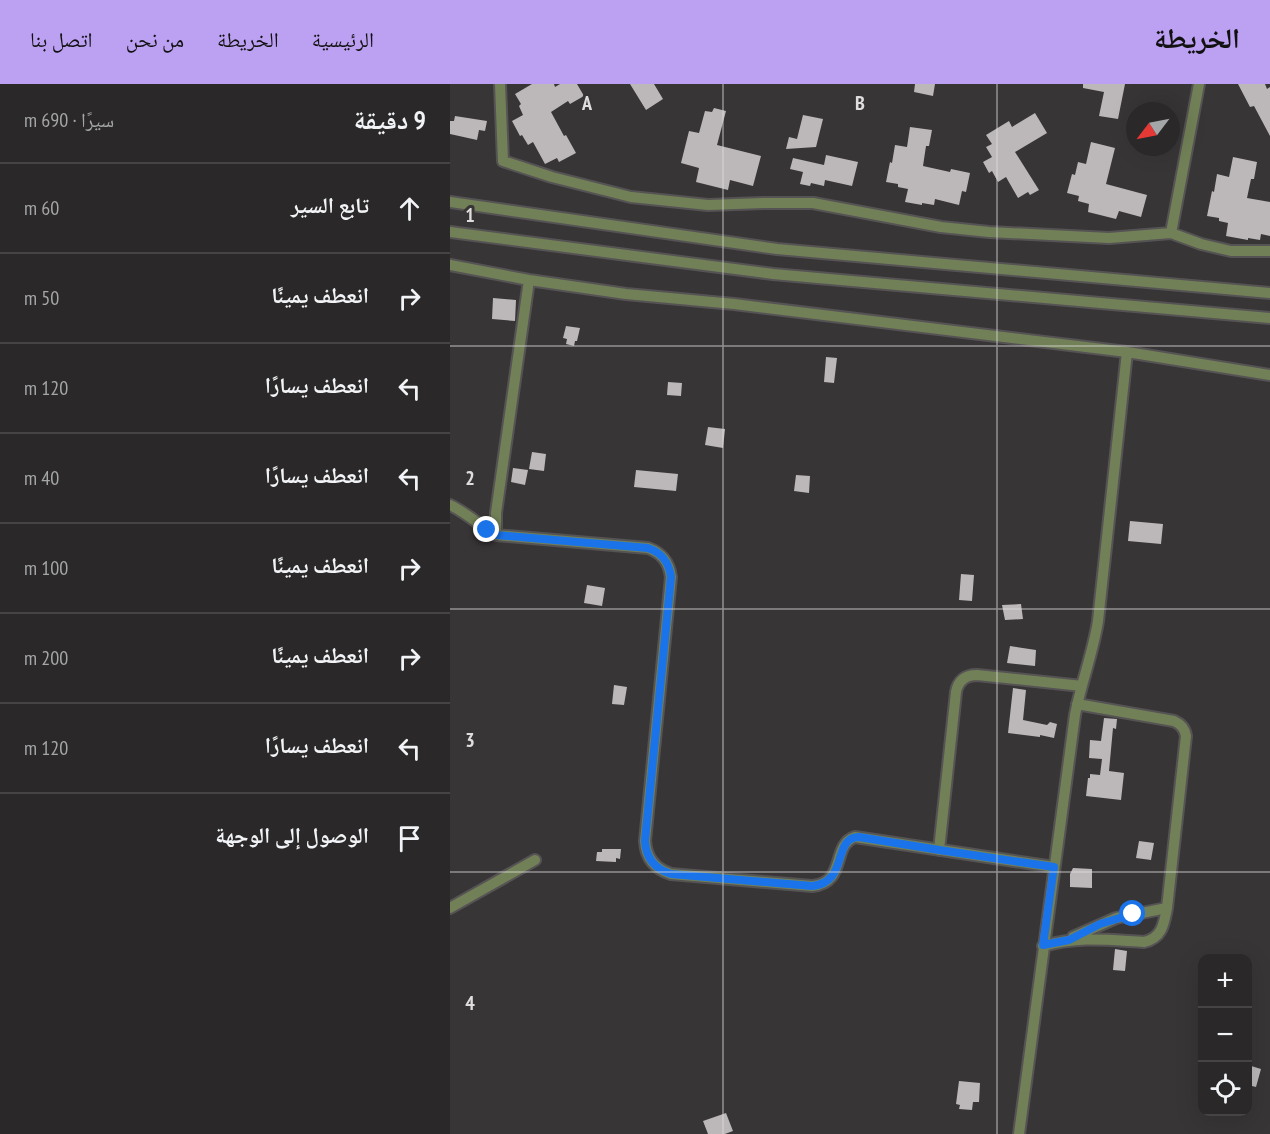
<!DOCTYPE html>
<html lang="ar">
<meta charset="utf-8">
<style>
body{margin:0;font-family:"PT Sans Narrow","Noto Naskh Arabic",sans-serif;background:#363434;color:#f1f3f6;direction:rtl}
.controls{position:absolute;right:18px;bottom:18px;display:grid;overflow:hidden;border-radius:12px;box-shadow:0 6px 24px #0002}
.controls button{width:54px;height:54px;display:grid;place-items:center;padding:0;border:0;border-bottom:2px solid #464445;background:#2a2828;color:#f1f3f6;font:30px sans-serif}
.compass{position:absolute;left:676px;top:18px;width:54px;height:54px;border-radius:50%;background:#2a2828;box-shadow:0 6px 24px #0002;rotate:238deg}
.stop{position:absolute;width:18px;height:18px;margin:-14px;border:4px solid #1a73e8;border-radius:50%;background:#fff}
.stop.end{background:#1a73e8;border-color:#fff;box-shadow:0 2px 6px #0008}
.list{margin:0;padding:0;list-style:none}
h2{display:flex;justify-content:space-between;align-items:center;height:78px;margin:0;padding:0 24px;font-size:26px}
h2 small{font-size:20px;font-weight:400;color:#a5a6a8}
.list li{display:grid;grid-template-columns:39px 1fr auto;gap:18px;align-items:center;box-sizing:border-box;height:90px;padding:0 24px;border-top:2px solid #464445}
.list b{display:block;font-size:22px;white-space:nowrap}
.list em{font-size:20px;font-style:normal;color:#a5a6a8}
.icon{flex:none;width:33px;height:33px;fill:none;stroke:currentColor;stroke-width:2;stroke-linecap:round;stroke-linejoin:round}
.map{position:relative;flex:none;width:820px;height:1050px;overflow:hidden;direction:ltr}
header{display:flex;align-items:center;gap:36px;box-sizing:border-box;height:84px;padding:0 30px;background:#bca0f2;color:#111}
header strong{font-size:28px}
nav{display:flex;gap:33px;margin-inline-start:auto;font-size:21px}
main{display:flex}
aside{flex:1;background:#2a2828}
.map>svg:first-child{display:block}
.building{fill:#bcb8b9}
.lines{fill:none;stroke-linecap:round;stroke-linejoin:round}
.street-casing{stroke:#565354;stroke-width:14}
.street{stroke:#728057;stroke-width:10}
.route{stroke:#1a73e8;stroke-width:8}
.grid{fill:none;stroke:#dfddde;stroke-width:1.5;stroke-opacity:0.55}
.grid-label{font-size:20px;text-anchor:middle;font-weight:bold;fill:#dfddde;stroke:#383536;stroke-width:6;stroke-linejoin:round;paint-order:stroke}
</style>
<header>
<strong>الخريطة</strong>
<nav><a>الرئيسية</a><a>الخريطة</a><a>من نحن</a><a>اتصل بنا</a></nav>
</header>
<main>
<div class="map">
<svg width="820" height="1050" viewBox="0 0 820 1050">
<rect width="100%" height="100%" fill="#383536"/>
<!-- building -->
<path class="building" d="M82,0H104L105,3L110,0H127L134,12L120,20L118,17L101,28L114,52L116,51L126,69L109,78L107,74L95,80L83,58L78,61L72,51L70,52L62,37L73,31L69,22L71,20L65,10Z
M180,0H204L213,15L196,26Z
M465,0H485L483,12L464,8Z
M633,0H675L668,35L649,32L654,8L633,4Z
M788,0H815L817,5L820,3V52L804,22L800,23Z
M264,24L276,27L267,61L311,72L303,102L280,96L278,106L246,98L249,84L231,79L239,47L249,49L255,27L262,28Z
M585,29L597,49L565,68L589,106L580,111L578,108L568,114L556,93L548,98L542,87L539,89L533,78L542,73L536,63L542,60L536,51L559,37L562,43Z
M353,31L373,35L366,63L336,65L339,53L347,55Z
M5,32L37,37L35,47L29,46L27,56L0,50V37H4Z
M460,43L482,46L479,62H476L473,82L500,88L501,85L520,89L516,108L512,107L509,121L485,115L484,121L472,119V121L455,118L458,105L448,103V100L436,98L440,78L442,79L445,61L457,63Z
M641,58L665,64L656,100L697,111L691,133L669,127L666,135L638,128L639,120L628,117L629,112L617,109L622,90L625,91L628,78L636,80Z
M376,71L408,78L402,102L375,96L374,102L361,99L360,102L350,100L353,88L340,85L343,74L374,81Z
M783,73L807,78L804,95H801L797,114L820,118V152L811,150L810,156L798,154V156L776,152L778,139L769,137V134L757,132L762,107L764,108L767,90L779,93Z
M43,214L66,216L65,237L42,235Z
M116,242L130,244L127,257H125L124,262L116,260L117,255L113,254Z
M376,273L387,274L384,299L374,298Z
M218,298L232,299L231,312L217,311Z
M258,343L275,345L273,364L255,361Z
M82,368L96,370L94,387L79,385Z
M63,384L78,386L75,401L61,398Z
M186,386L228,390L226,407L184,403Z
M346,391L360,392L359,409L344,407Z
M680,437L713,440L711,460L678,457Z
M511,490L524,491L522,517L509,516Z
M137,501L155,504L152,522L134,519Z
M571,520L573,535L555,536L552,521Z
M560,562L586,566L585,582L557,579Z
M164,601L177,603L174,621L162,620Z
M563,604L576,606L573,636L597,641L600,638L607,640L604,654L590,651V653L558,649Z
M654,634L667,635L666,645L663,644L659,687L674,689L671,716L636,712L638,694H640V690L650,691L652,675L639,674L640,656L651,657Z
M689,757L704,759L701,776L686,774Z
M152,765H171L170,775L166,774V778L146,777L147,768H152Z
M623,784L642,785V804L620,803V790Z
M665,865L677,867L675,887L663,886Z
M798,981L811,985L806,1003L798,1001Z
M509,997L530,999L529,1018H523L522,1026L509,1025L510,1021L506,1020Z
M276,1029L283,1047L275,1050H258L253,1037Z"/>
<g class="lines">
<defs>
<path id="street" d="M50,0L53,77L102,93L181,113L258,121L313,119H363L491,143L539,148L659,154L721,149L749,0
M0,118L327,165L820,209
M0,148L323,190L820,234
M721,149L751,160L781,167H820
M0,181L79,196L176,210L284,220L677,268L820,291
M0,421C17,429 30,442 46,451L198,464C212,469 219,478 221,493L195,757C196,774 205,785 221,790L362,802C397,799 381,761 405,753L604,783
M46,451V429L79,196
M489,766L506,608C508,597 515,591 527,591L632,602
M0,824L85,776
M623,853L666,834L717,824
M593,862C630,852 657,856 694,858C712,854 714,840 717,824L736,652C735,645 731,640 724,637L627,620
M569,1050L625,631C631,599 643,569 648,537L677,268"/>
</defs>
<!-- street casing -->
<use href="#street" class="street-casing"/>
<!-- street -->
<use href="#street" class="street"/>
</g>
<g class="lines">
<!-- route -->
<path class="route" d="M37,446L46,451L198,464C212,469 219,478 221,493L195,757C196,774 205,785 221,790L362,802C399,799 382,753 409,753L489,766L604,783L593,861L619,856L650,840L683,830"/>
</g>
<!-- grid -->
<path class="grid" d="M273,0V1050M547,0V1050M0,262H820M0,525H820M0,788H820"/>
<g class="grid-label">
<text x="137" y="26">A</text>
<text x="410" y="26">B</text>
<text x="20" y="138">1</text>
<text x="20" y="401">2</text>
<text x="20" y="663">3</text>
<text x="20" y="926">4</text>
</g>
</svg>
<div class="controls">
<button>+</button>
<button>−</button>
<button><svg class="icon" aria-label="locate" viewBox="0 0 24 24"><circle cx="12" cy="12" r="6"/><path d="M12 2v4M12 18v4M2 12h4M18 12h4"/></svg></button>
</div>
<svg class="compass" viewBox="-18 -18 36 36"><path d="M0-13l5 13h-10z" fill="#e53935"/><path d="M0 13l5-13h-10z" fill="#a5a6a8"/></svg>
<div class="stop" style="left:683px;top:830px"></div>
<div class="stop end" style="left:37px;top:446px"></div>
</div>
<aside>
<h2>9 دقيقة<small>سيرًا · 690 m</small></h2>
<ul class="list">
<li><svg class="icon" aria-label="ahead" viewBox="0 0 24 24"><path d="M12 20V5M6 11l6-6 6 6"/></svg><div><b>تابع السير</b></div><em>60 m</em></li>
<li><svg class="icon" aria-label="right" viewBox="0 0 24 24"><path d="M7 20v-9h11M14 6l5 5-5 5"/></svg><div><b>انعطف يمينًا</b></div><em>50 m</em></li>
<li><svg class="icon" aria-label="left" viewBox="0 0 24 24"><path d="M17 20v-9H6M10 6l-5 5 5 5"/></svg><div><b>انعطف يسارًا</b></div><em>120 m</em></li>
<li><svg class="icon" aria-label="left" viewBox="0 0 24 24"><path d="M17 20v-9H6M10 6l-5 5 5 5"/></svg><div><b>انعطف يسارًا</b></div><em>40 m</em></li>
<li><svg class="icon" aria-label="right" viewBox="0 0 24 24"><path d="M7 20v-9h11M14 6l5 5-5 5"/></svg><div><b>انعطف يمينًا</b></div><em>100 m</em></li>
<li><svg class="icon" aria-label="right" viewBox="0 0 24 24"><path d="M7 20v-9h11M14 6l5 5-5 5"/></svg><div><b>انعطف يمينًا</b></div><em>200 m</em></li>
<li><svg class="icon" aria-label="left" viewBox="0 0 24 24"><path d="M17 20v-9H6M10 6l-5 5 5 5"/></svg><div><b>انعطف يسارًا</b></div><em>120 m</em></li>
<li><svg class="icon" aria-label="arrive" viewBox="0 0 24 24"><path d="M6 21V4h12l-3 4 3 4H6"/></svg><div><b>الوصول إلى الوجهة</b></div></li>
</ul>
</aside>
</main>
